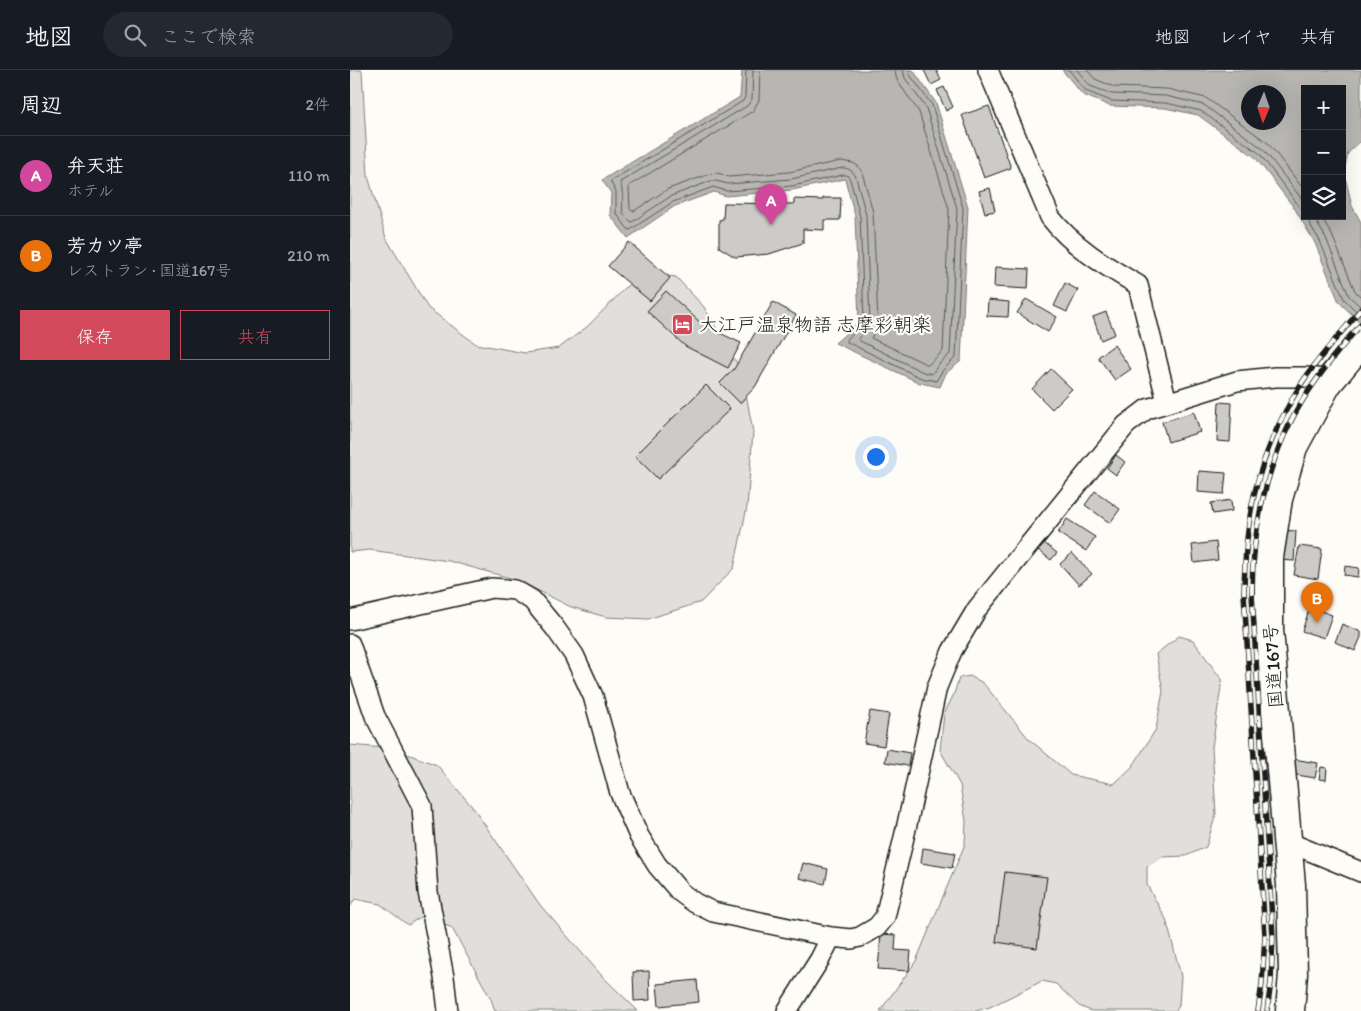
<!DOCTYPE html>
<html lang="ja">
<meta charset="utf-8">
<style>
body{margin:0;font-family:Itim,"Klee One",sans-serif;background:#242831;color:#f1f3f6}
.controls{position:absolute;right:15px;top:15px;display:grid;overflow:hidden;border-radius:0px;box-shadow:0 5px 20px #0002}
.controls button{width:45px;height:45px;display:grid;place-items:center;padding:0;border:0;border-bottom:1px solid #363941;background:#171b24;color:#f1f3f6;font:25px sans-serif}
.compass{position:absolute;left:891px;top:15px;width:45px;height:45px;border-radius:50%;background:#171b24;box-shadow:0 5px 20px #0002;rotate:182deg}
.you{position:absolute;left:525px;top:386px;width:18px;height:18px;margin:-12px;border:4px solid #fff;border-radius:50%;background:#1a73e8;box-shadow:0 0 0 8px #1a73e833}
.badge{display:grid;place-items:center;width:32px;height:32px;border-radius:50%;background:#d1495b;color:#fff;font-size:16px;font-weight:700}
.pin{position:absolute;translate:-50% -41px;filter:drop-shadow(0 1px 2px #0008)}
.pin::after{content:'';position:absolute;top:26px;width:18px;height:15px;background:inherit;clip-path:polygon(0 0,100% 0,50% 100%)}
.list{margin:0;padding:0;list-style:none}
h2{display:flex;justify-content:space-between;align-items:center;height:65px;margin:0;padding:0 20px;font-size:21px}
h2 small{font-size:16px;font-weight:400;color:#9ea1a6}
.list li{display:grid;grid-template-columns:32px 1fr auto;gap:15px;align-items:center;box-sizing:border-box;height:80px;padding:0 20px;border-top:1px solid #363941}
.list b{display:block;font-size:19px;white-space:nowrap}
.list p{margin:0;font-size:16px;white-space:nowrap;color:#9ea1a6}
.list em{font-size:16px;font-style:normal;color:#9ea1a6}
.actions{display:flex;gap:10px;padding:15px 20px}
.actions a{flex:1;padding:11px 0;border:1px solid #d1495b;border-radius:0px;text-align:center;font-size:18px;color:#d1495b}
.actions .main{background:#d1495b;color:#fff}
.icon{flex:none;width:28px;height:28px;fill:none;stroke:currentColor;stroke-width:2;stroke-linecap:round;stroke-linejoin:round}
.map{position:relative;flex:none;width:1011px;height:941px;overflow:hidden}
header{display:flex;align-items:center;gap:30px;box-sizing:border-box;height:70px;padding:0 25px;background:#171b24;border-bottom:1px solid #363941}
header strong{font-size:24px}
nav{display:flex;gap:28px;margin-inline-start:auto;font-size:18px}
.search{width:350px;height:45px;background:#242831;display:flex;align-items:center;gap:12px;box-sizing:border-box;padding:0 18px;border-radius:28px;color:#9ea1a6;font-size:19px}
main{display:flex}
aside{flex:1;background:#171b24}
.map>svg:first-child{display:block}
.green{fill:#e0dfdb;stroke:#7e7e7c}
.water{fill:#b7b6b2;stroke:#797876;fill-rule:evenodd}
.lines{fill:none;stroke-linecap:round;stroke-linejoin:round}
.shore{stroke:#5a5a58;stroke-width:1}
.building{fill:#cccbc8;stroke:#1c1c1c}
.minor-casing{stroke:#1c1c1c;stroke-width:22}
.highway-casing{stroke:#1c1c1c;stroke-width:31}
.minor{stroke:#fdfcf7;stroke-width:19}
.highway{stroke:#fdfcf7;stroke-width:28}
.rail-casing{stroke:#1c1c1c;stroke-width:5.5}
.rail{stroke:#fdfcf7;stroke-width:4;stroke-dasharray:11;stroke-linecap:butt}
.labels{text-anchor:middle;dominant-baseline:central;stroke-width:4.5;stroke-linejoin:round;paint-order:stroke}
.poi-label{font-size:19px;fill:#1c1c1c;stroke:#fdfcf7;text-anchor:start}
.street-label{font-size:19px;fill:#1c1c1c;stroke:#fdfcf7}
</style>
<header>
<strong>地図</strong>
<div class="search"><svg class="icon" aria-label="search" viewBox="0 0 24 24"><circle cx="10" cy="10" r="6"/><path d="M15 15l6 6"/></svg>ここで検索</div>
<nav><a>地図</a><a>レイヤ</a><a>共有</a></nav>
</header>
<main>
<aside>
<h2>周辺<small>2件</small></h2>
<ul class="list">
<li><span class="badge" style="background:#d1479c">A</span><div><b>弁天荘</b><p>ホテル</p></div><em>110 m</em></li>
<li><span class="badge" style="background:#e8710a">B</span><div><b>芳カツ亭</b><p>レストラン · 国道167号</p></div><em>210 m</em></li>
</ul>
<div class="actions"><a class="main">保存</a><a>共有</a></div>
</aside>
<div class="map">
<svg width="1011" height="941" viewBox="0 0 1011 941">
<rect width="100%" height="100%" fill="#fdfcf7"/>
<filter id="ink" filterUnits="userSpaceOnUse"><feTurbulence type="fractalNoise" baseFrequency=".02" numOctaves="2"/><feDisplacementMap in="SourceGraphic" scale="10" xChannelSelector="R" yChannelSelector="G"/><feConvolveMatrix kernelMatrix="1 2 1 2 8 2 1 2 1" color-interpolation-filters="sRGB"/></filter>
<g filter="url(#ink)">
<!-- green -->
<path class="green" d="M0,0H12L18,106L36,168L78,238L126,274L175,283L209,278L238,256L278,215L302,204L326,207L354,237L392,302L403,362L397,437L384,498L351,532L298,549L256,547L221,537L167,510L99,491L20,480L0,482Z
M829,566L843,570L872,610L862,677L866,744L856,777L836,786L812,787L797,796V815L816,849L831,906L829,935L826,941H741L729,936L706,914L692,911L640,937L626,941H530L566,891L615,774L616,751L610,715L590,680L594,644L604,624L609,608L620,606L633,613L679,669L721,705L764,714L783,696L806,659L813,621L806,584Z
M0,675L44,679L87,695L124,739L190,835L252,906L288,941H145L141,929L102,858L73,845L58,855L30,834L5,829L0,837Z"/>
<!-- water -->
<path class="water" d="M392,0H563L586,33L618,137L611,291L596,303L590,317L570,313L485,273L509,252L505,146L495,109L442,120L376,126L364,122L325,136L278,168L260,145L261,123L252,110L390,27Z
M712,0H1011V71L998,83L994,102L1002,136L1011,152V253L989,232L965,173L945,139L905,87L848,45L815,38L760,36L733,25ZM955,19H992V146H955ZM928,22V52H898V22Z"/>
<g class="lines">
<!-- shore -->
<path class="shore" d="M396,0L395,27L393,31L261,111V113L266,122V143L278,159L280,160L323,132L363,117L377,121L442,116L493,105H497L500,109L510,146L514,251L512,256L497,269V272L571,308L586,311L593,300L606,287L613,138L582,35L560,5L559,0
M403,0L402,29L397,36L270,112C271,115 272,118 272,121C275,134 267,143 282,152L321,126L361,111H366L378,114L441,109L492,98C499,98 503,101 506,107L516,145L520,253C518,261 510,263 508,270L573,302L582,304L588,295L600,284L607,138L576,38L555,8L553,0
M410,0L409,30L403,41L280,115L279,117L280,139L282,141H284L318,119L360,104L368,103L379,107L439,102L491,91L503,93L508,96L512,102L523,142L528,251L526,259L521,268L578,295L593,281L599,139L569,42L548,12L546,7L545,0
M719,0L736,21L761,31L816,33L851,41L909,83L949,136L955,145
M727,0L740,16L762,24L816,26L854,35L913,79L955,133
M737,0L745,9L764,17L817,19L856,28L918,73L955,121
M955,146L970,171L994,229L1011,246
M963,146L976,168L999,226L1011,237
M971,146L982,165L1005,221L1011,227"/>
</g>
<!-- building -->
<path class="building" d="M574,0H586L591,10L581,15Z
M594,17L603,37L596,41L587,20Z
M639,36L661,98L634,108L612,45Z
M640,118L645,141L635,143L629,121Z
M473,128H491L490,150H474V160L453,159V173L419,184L385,187L369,177V150L373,149L374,133L444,134V129L473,130Z
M279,172L320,208L300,231L258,196Z
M645,197L679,199L678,219L644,217Z
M715,213L728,220L717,242L704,236Z
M316,221L353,255L391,273L378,298L335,276L297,241Z
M676,229L707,247L698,262L667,243Z
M638,230L659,232L658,247L637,246Z
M423,232L446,245L405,317L390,333L370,313L384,299Z
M756,242L765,264L751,270L743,247Z
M764,275L781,299L765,310L748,287Z
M701,299L722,319L702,339L682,319Z
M356,315L380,339L308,409L285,386Z
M869,332L882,333L880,372L867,371Z
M844,342L850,362L818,372L812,352Z
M766,385L775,392L766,405L757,398Z
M849,401L876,403L874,424L848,422Z
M745,421L770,439L760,453L735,435Z
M881,430L882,441L863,444L861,433Z
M717,449L745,467L736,481L708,463Z
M931,460L946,461L944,491L929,490Z
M866,472L868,490L844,493L842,475Z
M694,473L707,483L701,490L688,480Z
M949,476L972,479L968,509L944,505Z
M722,483L742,504L729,515L710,494Z
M995,496L1009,498L1008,507L994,505Z
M960,537L982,545L974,568L952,561Z
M992,554L1011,562V567L1005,581L985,572Z
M520,641L539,644L534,676L514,673Z
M537,679L560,683L558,696L535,692Z
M943,689L968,693L965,708L941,704Z
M971,697L977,698L976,710L969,709Z
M573,778L605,783L602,798L571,793Z
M453,793L478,799L475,814L449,808Z
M655,802L697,807L687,878L646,872Z
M531,864L546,865L545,880L561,881L559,901L528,899Z
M299,901L300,930L284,931L283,902Z
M347,910L349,932L309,936L307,914Z"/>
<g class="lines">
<defs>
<path id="minor" d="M638,0L700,147C722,176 757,197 788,215L817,332
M0,550L142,518L165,520L182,530L205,558L224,585L243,626L270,723L289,766L307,795L330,822L345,833L363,842L481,867L501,869L510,867L527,857L535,847L556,759L587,617L602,581L627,539L776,355L797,339L887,311L925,307H955L967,308L977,314
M0,574L25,646L72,736L78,822L94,907L98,941
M938,772L1011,802
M437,941L470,889L481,867"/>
<path id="highway" d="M940,941L943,904L941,815L919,560V487L928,429L943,377L977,314L1011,273"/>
</defs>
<!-- minor casing -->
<use href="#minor" class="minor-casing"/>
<!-- highway casing -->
<use href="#highway" class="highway-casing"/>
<!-- minor -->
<use href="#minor" class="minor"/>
<!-- highway -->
<use href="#highway" class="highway"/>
<defs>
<path id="rail" d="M908,941L912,914L915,866L894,523C895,451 905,396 940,333C945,324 950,315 956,307C972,283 993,261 1011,239
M917,941L921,912L923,867L902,524C902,458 917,390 951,333C968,305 990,279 1011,254"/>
</defs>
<!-- rail casing -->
<use href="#rail" class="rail-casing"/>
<!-- rail -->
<use href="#rail" class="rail"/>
</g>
</g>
<!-- icons -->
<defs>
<symbol id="hotel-square" viewBox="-11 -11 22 22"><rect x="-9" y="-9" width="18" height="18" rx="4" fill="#d1495b" stroke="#fdfcf7"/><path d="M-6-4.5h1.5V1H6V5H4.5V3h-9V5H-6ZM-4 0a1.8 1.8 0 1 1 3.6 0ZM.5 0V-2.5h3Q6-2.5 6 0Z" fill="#fff"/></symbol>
</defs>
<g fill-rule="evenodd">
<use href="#hotel-square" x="320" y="242" width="25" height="25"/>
</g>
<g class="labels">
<!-- poi labels -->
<g class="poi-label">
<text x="349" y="254">大江戸温泉物語 志摩彩朝楽</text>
</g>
<!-- street labels -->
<g class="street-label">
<text transform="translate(923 596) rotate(-94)">国道167号</text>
</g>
</g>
</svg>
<div class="controls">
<button>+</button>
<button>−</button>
<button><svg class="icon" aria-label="layers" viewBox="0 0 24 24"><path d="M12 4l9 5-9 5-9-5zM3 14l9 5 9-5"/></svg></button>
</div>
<svg class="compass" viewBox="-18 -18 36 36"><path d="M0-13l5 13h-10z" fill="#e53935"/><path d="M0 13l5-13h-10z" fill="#9ea1a6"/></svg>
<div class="you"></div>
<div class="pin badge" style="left:421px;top:155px;background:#d1479c">A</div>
<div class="pin badge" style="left:967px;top:553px;background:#e8710a">B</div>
</div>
</main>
